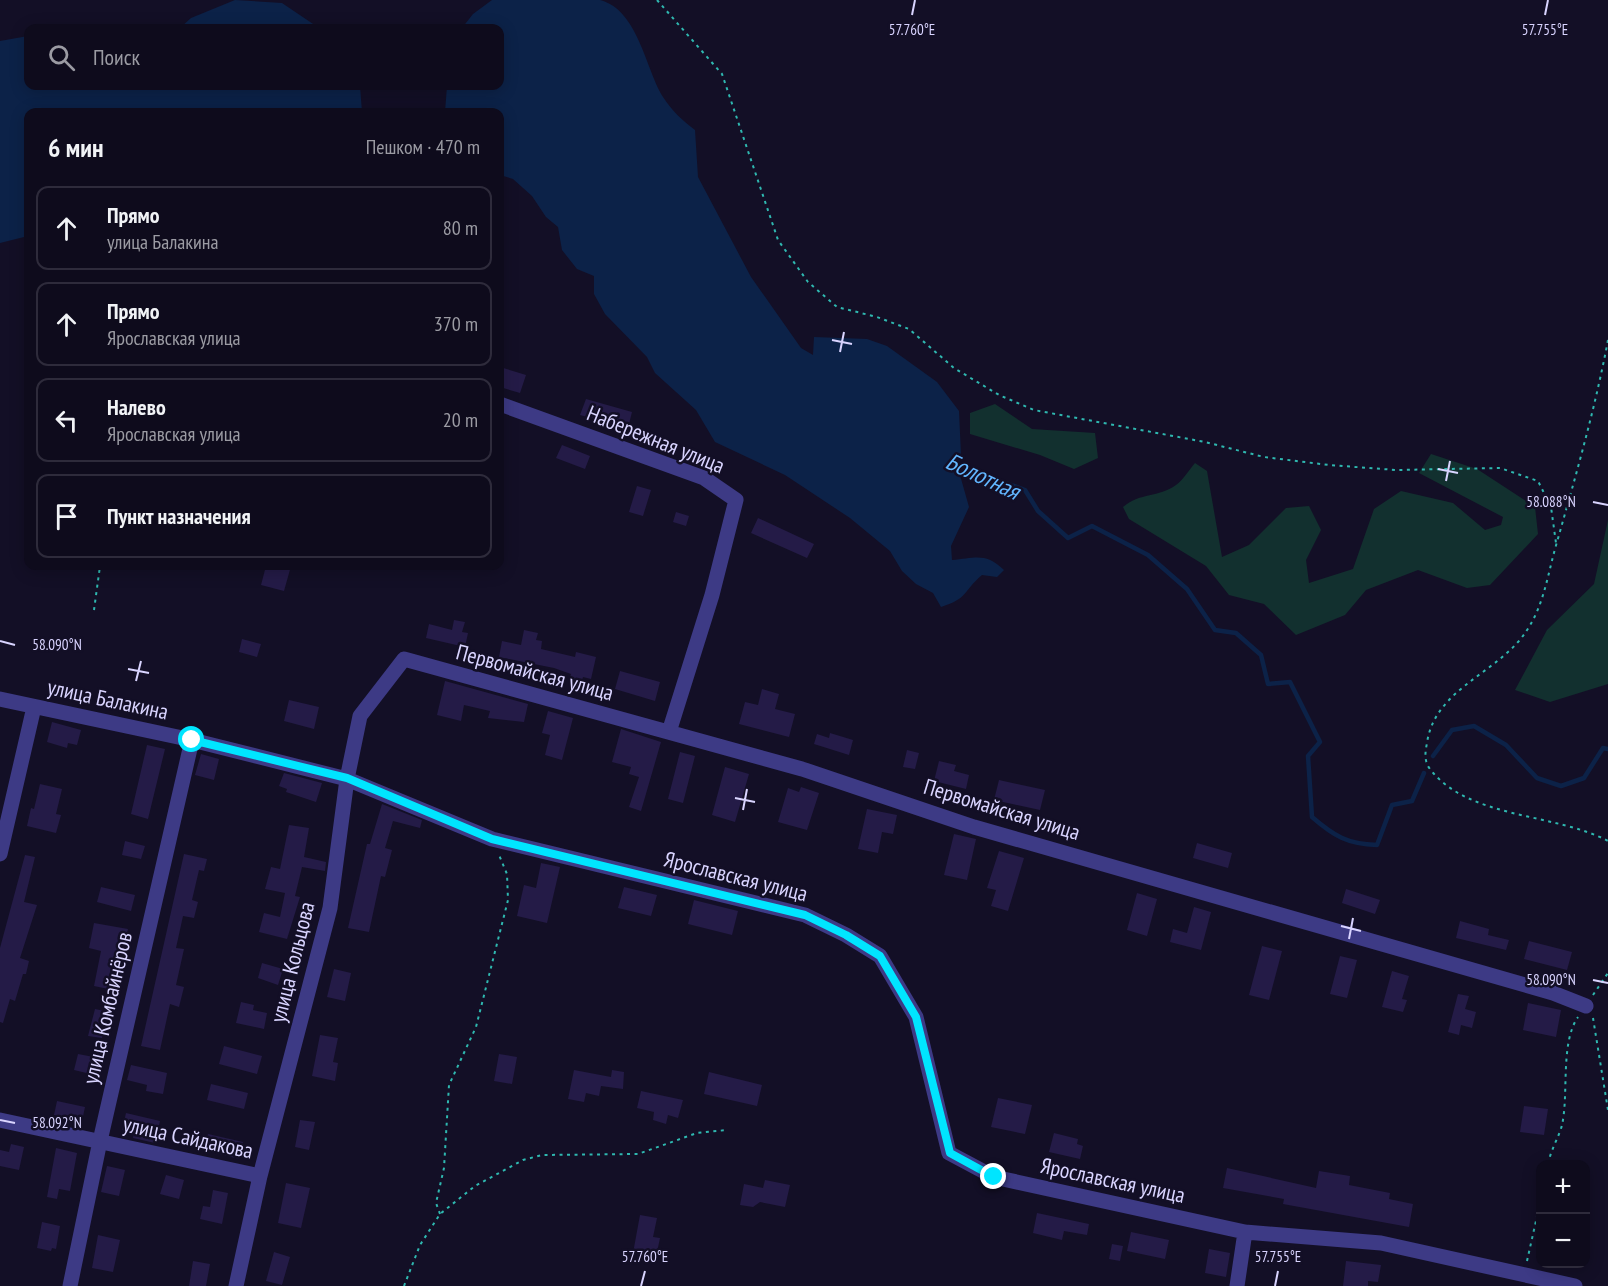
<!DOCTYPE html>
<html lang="ru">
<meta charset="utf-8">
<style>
body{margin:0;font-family:"PT Sans Narrow",sans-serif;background:#1c1929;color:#f1f3f6}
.controls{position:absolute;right:18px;bottom:18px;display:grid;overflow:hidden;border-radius:12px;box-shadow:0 3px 15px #0003}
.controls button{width:54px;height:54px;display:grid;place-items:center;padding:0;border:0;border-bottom:2px solid #2e2b3b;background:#0e0b1c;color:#f1f3f6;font:30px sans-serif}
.stop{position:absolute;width:18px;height:18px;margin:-14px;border:4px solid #00e5ff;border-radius:50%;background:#fff}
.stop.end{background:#00e5ff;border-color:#fff;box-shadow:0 2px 6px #0008}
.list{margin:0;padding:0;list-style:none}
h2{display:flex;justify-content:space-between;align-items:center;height:78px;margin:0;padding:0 24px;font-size:26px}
h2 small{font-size:20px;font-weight:400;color:#9b9ba3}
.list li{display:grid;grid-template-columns:39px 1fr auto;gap:18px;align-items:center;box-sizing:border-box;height:84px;margin:0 12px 12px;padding:0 12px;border:2px solid #2e2b3b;border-radius:12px}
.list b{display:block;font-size:22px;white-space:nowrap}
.list p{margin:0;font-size:20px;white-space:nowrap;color:#9b9ba3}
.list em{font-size:20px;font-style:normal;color:#9b9ba3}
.icon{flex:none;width:33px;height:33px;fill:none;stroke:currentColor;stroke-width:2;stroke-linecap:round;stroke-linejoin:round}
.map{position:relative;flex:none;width:1608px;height:1286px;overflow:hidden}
.search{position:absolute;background:#0e0b1c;box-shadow:0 3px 15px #0003;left:24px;top:24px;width:480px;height:66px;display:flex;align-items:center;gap:15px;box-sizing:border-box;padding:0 21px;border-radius:12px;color:#9b9ba3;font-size:22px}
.panel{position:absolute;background:#0e0b1c;box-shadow:0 3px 15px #0003;left:24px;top:108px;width:480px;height:462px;border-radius:12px}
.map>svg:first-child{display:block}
.green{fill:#12302f}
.water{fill:#0c2248}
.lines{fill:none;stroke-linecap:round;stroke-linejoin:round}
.stream{stroke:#0c2248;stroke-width:4.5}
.building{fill:#241b47}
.path{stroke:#2fb8b0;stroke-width:2;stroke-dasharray:3 4.5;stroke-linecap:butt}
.minor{stroke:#3d3a85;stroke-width:15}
.route{stroke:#00e5ff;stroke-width:8}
.ticks{fill:none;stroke:#d9d4ff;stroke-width:2}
.labels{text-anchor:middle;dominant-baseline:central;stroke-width:5;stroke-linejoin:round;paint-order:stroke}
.street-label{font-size:22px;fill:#d9d4ff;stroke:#130f26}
.water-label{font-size:24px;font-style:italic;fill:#62b6ff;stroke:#130f26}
.ticks-label{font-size:15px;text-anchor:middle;fill:#d9d4ff;stroke:#130f26;stroke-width:5;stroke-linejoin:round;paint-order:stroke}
</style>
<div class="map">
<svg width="1608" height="1286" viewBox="0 0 1608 1286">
<rect width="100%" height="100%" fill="#130f26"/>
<!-- green -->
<path class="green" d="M995,404L1032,429L1095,433L1098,458L1074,469L1040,455L970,434V413Z
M1431,454L1477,469L1535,507L1538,534L1490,585L1467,588L1418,570L1366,590L1345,615L1296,635L1264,604L1229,595L1206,566L1129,519L1123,507C1141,492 1158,498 1176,485C1183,480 1189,470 1195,463L1207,471L1222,557L1249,545L1286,508L1309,506L1321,530L1306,560L1309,583L1353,569L1374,509L1401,491L1453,503L1485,530L1501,525L1503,517L1419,473Z
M1608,520V684L1550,702L1515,690L1547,630L1594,584Z"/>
<!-- water -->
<path class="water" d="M235,0L282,3L319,28H180L191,18Z
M492,0H600C638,10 645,67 663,97C672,111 683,121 695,130L698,177L751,277L801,348L813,355L814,337L867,339L887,346L937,382L959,411L961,455L958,468L969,507L951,546L952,560C975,558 986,552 1004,570L997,577L982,575C962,592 969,598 941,607L933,593L916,584L902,571L890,551L850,518L785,475L715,442L696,410L655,373L647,357L605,314L594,294V276L577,269L562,250L558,227L546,217L532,196L513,179L500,175V112H445L447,86H500V28H462L473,14Z
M28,36V86H360L362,112H28V236L0,243V41Z"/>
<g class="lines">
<!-- stream -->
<path class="stream" d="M953,464L1025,490L1038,511L1068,538L1092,526L1148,555L1187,589L1215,630L1236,633L1261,655L1268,684L1290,682L1320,742L1308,756L1312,817C1334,836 1347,844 1377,845L1392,805L1412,801L1424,773
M1433,756L1452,730L1474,726L1506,745L1537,778L1561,786L1584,778L1603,748L1608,749"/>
</g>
<!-- building -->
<path class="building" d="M500,367L526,375L520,393L500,387Z
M586,399L632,412L628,428L580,415Z
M562,445L590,456L585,469L556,458Z
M637,486L651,490L643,516L629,512Z
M676,512L689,516L686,526L673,522Z
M758,518L814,544L807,558L751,533Z
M266,566H291L284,591L261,585Z
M454,620L465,622L462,632L468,633L465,647L426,638L429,624L452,630Z
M524,630L538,633L536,640L542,641L541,649L575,657L576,652L596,657L591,679L583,677L581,684L569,681L571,674L554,668L499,657L502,641L521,645Z
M242,639L261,644L257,657L239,652Z
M620,671L660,682L655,701L615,689Z
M445,681L528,704L524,722L488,718L490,711L464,705L461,721L437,715Z
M762,689L779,694L775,709L795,714L789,737L739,724L745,702L758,705Z
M289,700L319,707L314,729L284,721Z
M548,711L573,718L562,760L545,755L550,735L542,733Z
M52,722L81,730L77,745L68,743L67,748L47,742Z
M621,729L661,742L641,811L629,807L639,777L629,774L631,767L612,762Z
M830,733L853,740L849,755L814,744L817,734L829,738Z
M147,745L165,749L148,819L131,814Z
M907,750L919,753L915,769L903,767Z
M680,752L695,756L683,803L668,799Z
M201,754L219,759L214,780L195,775Z
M939,761L956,765L954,771L969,775L966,789L934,781Z
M725,767L749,774L735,822L712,815Z
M284,773L322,783L316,802L286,792L287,789L279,786Z
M999,780L1045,790L1040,810L994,800Z
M40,784L62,789L56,814L61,815L56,833L27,826L31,808L34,809Z
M801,787L819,793L807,830L778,822L788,788L799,792Z
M382,804L422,820L420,828L393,821L385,848L392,850L385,877L381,876L369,932L348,928L367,844H370Z
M867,809L897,815L893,834L882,832L878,853L858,849Z
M289,825L309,828L304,857L326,862L325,871L302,867L295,896L300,897L287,939L259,932L264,913L280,917L285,893L265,889L271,867L280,869Z
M954,834L976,839L967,880L944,875Z
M125,841L145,846L141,859L122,855Z
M1197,843L1232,853L1228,868L1193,858Z
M999,851L1024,858L1008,911L991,906L996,890L987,888Z
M184,854L207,859L204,871L199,870L192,900L198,902L194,918L183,916L176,948L184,949L176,985L184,987L179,1007L170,1004L160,1050L141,1046Z
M25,855L35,857L24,902L37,905L20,958L29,961L26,974H23L15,1001L10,999L3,1023L0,1022V948Z
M541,863L560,867L547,923L517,916L524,885L536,888Z
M101,887L135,895L131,911L97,902Z
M624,887L657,895L651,916L618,908Z
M1346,889L1380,900L1375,914L1342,903Z
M1137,893L1157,899L1147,936L1127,930Z
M694,900L738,911L732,935L688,924Z
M1194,907L1211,912L1201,950L1170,942L1173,929L1187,933Z
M1460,921L1489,929L1488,935L1509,940L1506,950L1456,938Z
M94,923L128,929L113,990L94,986L101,951L89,948Z
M1529,941L1572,952L1567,970L1524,959Z
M1262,946L1282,951L1269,1000L1249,995Z
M1340,956L1357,960L1347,998L1330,994Z
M262,963L283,969L278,985L258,978Z
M334,969L351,973L345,1001L327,997Z
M1392,971L1409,976L1402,999L1407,1000L1403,1012L1382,1007Z
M1458,994L1469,996L1465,1009L1476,1012L1472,1028L1461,1025L1459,1035L1448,1032Z
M241,1002L254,1005L253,1010L267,1013L264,1029L236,1023Z
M1528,1003L1561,1010L1556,1037L1523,1030Z
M95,1009L109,1012L102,1038L88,1036Z
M320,1035L338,1038L333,1062L338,1063L335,1081L312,1076Z
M224,1046L262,1056L257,1074L219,1064Z
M78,1054L99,1058L95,1075L74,1070Z
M499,1054L517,1057L512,1084L494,1081Z
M131,1065L167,1073L163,1094L146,1091L147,1085L127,1080Z
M574,1070L611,1077L612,1070L624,1072L623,1089L601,1086L599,1096L586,1093L584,1102L568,1099Z
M709,1072L762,1085L757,1106L704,1094Z
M211,1084L248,1093L244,1109L207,1100Z
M641,1091L683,1100L678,1118L668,1115L666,1124L653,1120L654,1112L637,1108Z
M998,1098L1032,1105L1025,1134L991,1127Z
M57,1101L85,1107L82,1121L54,1115Z
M1524,1106L1548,1109L1544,1135L1520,1132Z
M126,1113L160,1121L155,1143L133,1138L134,1133L122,1130Z
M300,1120L315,1122L309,1150L295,1147Z
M1054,1133L1078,1139L1077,1144L1083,1146L1080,1159L1049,1152Z
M208,1134L243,1142L239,1159L204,1150Z
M11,1144L24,1147L19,1170L0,1166V1150L9,1152Z
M56,1148L77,1153L70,1191L59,1189L57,1199L47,1197Z
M107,1166L125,1170L119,1196L101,1192Z
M1227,1168L1316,1188L1319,1171L1350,1176L1349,1185L1390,1193L1389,1199L1413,1204L1409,1227L1283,1204L1284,1199L1223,1188Z
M166,1175L184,1180L179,1199L160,1194Z
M765,1180L790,1185L785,1207L760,1202L753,1207L740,1205L744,1184L763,1188Z
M286,1183L310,1188L301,1228L278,1223Z
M213,1190L228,1193L222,1224L200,1219L203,1206L210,1207Z
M1037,1213L1089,1224L1087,1235L1064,1231L1062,1240L1033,1233Z
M640,1215L657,1218L653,1237L660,1238L656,1257L633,1253Z
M42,1222L60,1226L56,1249L52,1248L51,1251L37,1248Z
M1131,1232L1169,1240L1165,1259L1127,1251Z
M98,1235L120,1240L113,1272L92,1268Z
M1112,1244L1123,1246L1120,1261L1109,1259Z
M1209,1249L1230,1253L1226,1277L1205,1273Z
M274,1252L290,1257L282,1285L266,1281Z
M193,1261L210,1264L206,1286H189Z
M1346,1261L1381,1265L1378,1282L1368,1281V1286H1343Z"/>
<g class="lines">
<!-- path -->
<path class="path" d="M657,0L722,74L778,240L808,282L837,307L877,317L909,329L954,368L999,395L1034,410L1205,442L1264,457L1329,465L1396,470L1500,468L1538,481L1551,507L1556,543
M1608,340C1595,409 1576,475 1557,542C1546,579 1544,612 1518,642C1488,676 1434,693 1427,743C1425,753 1424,761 1430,769C1468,819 1556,813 1608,841
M94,610L100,566
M1593,995L1608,973
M1593,1018L1608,1110
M1548,1164C1551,1149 1559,1137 1562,1125C1569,1094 1560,1043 1578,1017
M440,1214L436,1203L444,1168L449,1085L476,1027L508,900L507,874L499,855
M1527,1261L1540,1203
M404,1286L420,1245L440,1214L475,1186L523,1160L542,1155L638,1154L697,1133L727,1130"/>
<!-- minor -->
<path class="minor" d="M500,404L704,478L736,500L712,595L669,732
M0,699L192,740L347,779L492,839L805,915L846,935L880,956L916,1017L949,1153L994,1177L1245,1232L1381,1243L1575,1286
M0,854L34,707
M0,1120L260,1176
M70,1286L100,1141L192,740
M236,1286L260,1176L330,908L347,779L360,716L404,659L802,769L974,827L1553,993L1586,1006
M1237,1286L1245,1232"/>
</g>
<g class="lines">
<!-- route -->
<path class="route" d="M192,740L347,778L492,839L805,915L846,935L880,956L916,1017L950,1153L994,1177"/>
</g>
<!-- ticks -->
<path class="ticks" d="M912,15L915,0M1545,15L1548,0M832,340L852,344M840,352L844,332M1438,469L1458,473M1446,481L1450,461M1593,502L1608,505M0,641L15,645M128,669L149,673M136,681L141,661M735,798L755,802M743,810L747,789M1341,926L1361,931M1349,939L1353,918M1593,980L1608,983M0,1120L15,1123M641,1286L645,1271M1275,1286L1278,1271"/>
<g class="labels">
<!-- street labels -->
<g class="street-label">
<text transform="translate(656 439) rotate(22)">Набережная улица</text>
<text transform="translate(535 672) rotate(15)">Первомайская улица</text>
<text transform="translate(108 699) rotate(12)">улица Балакина</text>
<text transform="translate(1002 809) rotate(17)">Первомайская улица</text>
<text transform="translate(736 876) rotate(14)">Ярославская улица</text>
<text transform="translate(292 962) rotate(-76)">улица Кольцова</text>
<text transform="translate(107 1008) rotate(-77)">улица Комбайнёров</text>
<text transform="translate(188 1137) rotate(12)">улица Сайдакова</text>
<text transform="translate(1113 1180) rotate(12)">Ярославская улица</text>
</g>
<!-- water labels -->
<g class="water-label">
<text transform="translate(983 476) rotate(25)">Болотная</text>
</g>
</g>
<g class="ticks-label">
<text x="912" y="35">57.760°E</text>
<text x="1545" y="35">57.755°E</text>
<text x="1551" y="507">58.088°N</text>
<text x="57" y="650">58.090°N</text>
<text x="1551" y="985">58.090°N</text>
<text x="57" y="1128">58.092°N</text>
<text x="645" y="1262">57.760°E</text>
<text x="1278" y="1262">57.755°E</text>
</g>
</svg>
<div class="controls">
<button>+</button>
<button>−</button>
</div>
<div class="stop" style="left:192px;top:740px"></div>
<div class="stop end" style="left:994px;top:1177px"></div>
<div class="search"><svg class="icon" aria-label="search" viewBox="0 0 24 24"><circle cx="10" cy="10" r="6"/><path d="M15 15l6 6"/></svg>Поиск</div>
<section class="panel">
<h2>6 мин<small>Пешком · 470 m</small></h2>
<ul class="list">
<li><svg class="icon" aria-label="ahead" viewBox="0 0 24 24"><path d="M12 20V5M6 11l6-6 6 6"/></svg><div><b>Прямо</b><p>улица Балакина</p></div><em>80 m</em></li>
<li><svg class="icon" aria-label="ahead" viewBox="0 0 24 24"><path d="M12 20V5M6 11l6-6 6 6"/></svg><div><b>Прямо</b><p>Ярославская улица</p></div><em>370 m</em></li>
<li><svg class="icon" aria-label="left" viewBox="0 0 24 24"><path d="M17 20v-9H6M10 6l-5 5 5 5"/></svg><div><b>Налево</b><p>Ярославская улица</p></div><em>20 m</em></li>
<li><svg class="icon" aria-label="arrive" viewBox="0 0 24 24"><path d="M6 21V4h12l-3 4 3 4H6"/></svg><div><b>Пункт назначения</b></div></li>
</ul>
</section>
</div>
